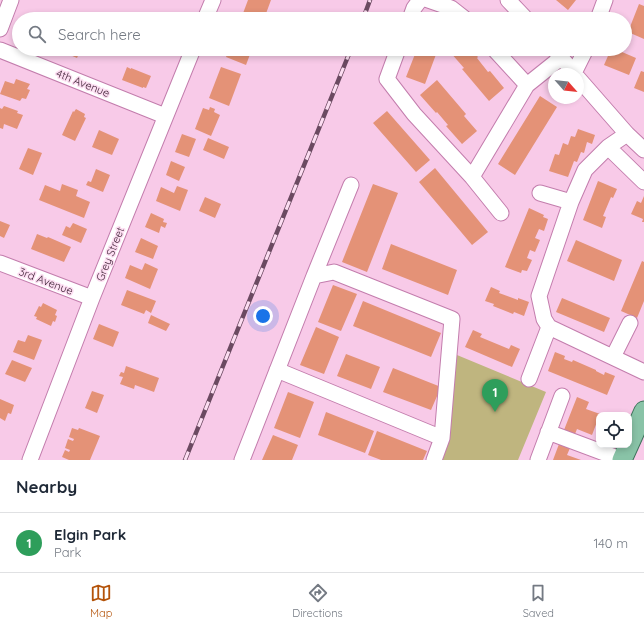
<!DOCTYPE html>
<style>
body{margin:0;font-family:Quicksand,sans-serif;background:#f6f6f7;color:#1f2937}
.controls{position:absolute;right:12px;bottom:12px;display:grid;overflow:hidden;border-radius:8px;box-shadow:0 2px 6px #0003}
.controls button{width:36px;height:36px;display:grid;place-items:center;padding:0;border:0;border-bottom:1px solid #e0e1e3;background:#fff;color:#1f2937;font:20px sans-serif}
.compass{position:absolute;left:548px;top:68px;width:36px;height:36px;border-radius:50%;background:#fff;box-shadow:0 2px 6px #0003;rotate:117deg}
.you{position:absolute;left:263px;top:316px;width:14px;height:14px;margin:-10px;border:3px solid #fff;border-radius:50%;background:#1a73e8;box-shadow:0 0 0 6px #1a73e833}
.badge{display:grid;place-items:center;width:26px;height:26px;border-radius:50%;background:#b45309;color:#fff;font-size:13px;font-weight:700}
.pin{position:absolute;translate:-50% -33px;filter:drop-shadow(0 1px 2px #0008)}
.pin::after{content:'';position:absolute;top:21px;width:14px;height:12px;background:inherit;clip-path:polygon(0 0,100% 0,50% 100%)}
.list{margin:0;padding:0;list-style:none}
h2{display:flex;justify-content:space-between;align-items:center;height:52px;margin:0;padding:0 16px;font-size:17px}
h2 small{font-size:13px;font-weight:400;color:#747a83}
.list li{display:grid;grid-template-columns:26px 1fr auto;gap:12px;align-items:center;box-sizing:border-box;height:60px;padding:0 16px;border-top:1px solid #e0e1e3}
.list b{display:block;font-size:15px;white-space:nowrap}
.list p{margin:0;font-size:13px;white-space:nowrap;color:#747a83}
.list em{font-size:13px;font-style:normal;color:#747a83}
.icon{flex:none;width:22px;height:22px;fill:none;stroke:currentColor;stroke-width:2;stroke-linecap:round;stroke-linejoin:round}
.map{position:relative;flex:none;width:644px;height:460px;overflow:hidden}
.search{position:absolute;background:#fff;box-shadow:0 2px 6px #0003;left:12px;right:12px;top:12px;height:44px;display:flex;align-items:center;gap:10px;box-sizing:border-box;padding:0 14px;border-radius:22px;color:#747a83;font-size:15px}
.sheet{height:112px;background:#fff}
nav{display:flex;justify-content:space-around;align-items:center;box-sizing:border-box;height:56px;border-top:1px solid #e0e1e3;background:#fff;font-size:11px;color:#747a83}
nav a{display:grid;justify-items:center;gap:2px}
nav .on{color:#b45309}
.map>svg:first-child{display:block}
.green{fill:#bfb57f}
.building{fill:#e49277}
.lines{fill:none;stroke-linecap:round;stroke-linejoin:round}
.minor-casing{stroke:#c37dad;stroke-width:17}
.major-casing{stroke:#3d725b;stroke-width:21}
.minor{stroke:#fff;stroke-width:15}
.major{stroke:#89c3a7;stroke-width:19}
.rail-casing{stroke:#6b4a61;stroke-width:4.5}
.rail{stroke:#fcddf1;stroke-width:3;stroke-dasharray:9;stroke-linecap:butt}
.labels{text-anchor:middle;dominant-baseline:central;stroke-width:3;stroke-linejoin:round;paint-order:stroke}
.street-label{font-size:11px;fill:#422539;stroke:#fcddf1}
</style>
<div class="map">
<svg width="644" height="460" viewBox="0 0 644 460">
<rect width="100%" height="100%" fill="#f8cae8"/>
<!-- green -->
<path class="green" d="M457,355L546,392L518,460H440L449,431Z"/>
<!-- building -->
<path class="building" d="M248,0H271L264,19H249L242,16Z
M556,0H576L568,10Z
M639,4L644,6V39L628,32Z
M32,14L44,19H29Z
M64,49H81L77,58L63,52Z
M229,49H252L246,65L226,57Z
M417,49H438L425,84L406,77Z
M454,49H471L478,57L477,58L488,72L490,71L504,88L489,101L462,69L464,68L450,52Z
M611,49H623L622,52L636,58L629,75L604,65Z
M127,67L131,69V68L151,76L146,88L143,87V88L122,80Z
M221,67L241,74L229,106L209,98Z
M641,71L644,72V92L634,88Z
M16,79L30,84L27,89L30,90L26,99L22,98L20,101L0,94L5,81L14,84Z
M437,80L466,114L464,116L477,131L462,144L446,126L448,125L437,112L436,113L420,95Z
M540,96L557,107L515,175L498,164Z
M4,106L18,111L17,113L23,115L17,129L4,124L3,129L0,128V108L2,109Z
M210,107L215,109L214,112L220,115L211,136L195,129L203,108L209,110Z
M76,109L85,114L84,117L86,118L75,141L62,135L73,111L74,112Z
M387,111L430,160L416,172L373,123Z
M578,129L595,135L592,144L587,142L584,153L581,152L577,162L574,161L568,177L549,171L555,154L559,155L563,143L568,145L571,136L575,137Z
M99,130L119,139L112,155L92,147Z
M182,134L196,139L189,157L175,152Z
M208,138L229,147L224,159L203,150Z
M28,148L42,153L33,175L19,169Z
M171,161L185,167L179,181L166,175Z
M435,168L488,232L472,245L419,182Z
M96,169L110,175L103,192L86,185L88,181L91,182Z
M598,181L617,189L613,198L611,197L603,216L606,217L602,228L583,220Z
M62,184L78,190L76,196L90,202L84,218L39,200L45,185L60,191Z
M373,184L398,193L367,272L342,262Z
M177,186L188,190L180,211L156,201L161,187L174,193Z
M644,196V222H642L643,219L631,214L637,201L641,203Z
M205,197L221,204L215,218L199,211Z
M529,208L544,215L543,217L548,219L544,231L539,229L535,238L540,240L535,252L530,250L527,258L532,260L527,271L522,270L521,273L505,267Z
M151,213L164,219L163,222L167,223L165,228L161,226L159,233L145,227Z
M0,221L10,225L4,238L0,236Z
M73,223L87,229L81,243L62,235L66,226L70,228Z
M37,234L47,238L48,237L71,247L64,262L31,249Z
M141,238L158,246L153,259L135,252Z
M576,240L622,260L614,281L567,261Z
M391,244L457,270L448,295L382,269Z
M642,261L644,262V301L637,318L621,311Z
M145,263L158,269L150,289L125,278L130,265L142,270Z
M333,285L357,294L341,331L318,322Z
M491,287L500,291L499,293L518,300V298L529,302L524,316L514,312L513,314L493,306L494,304L485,301Z
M127,290L156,301L151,313L146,310L144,314L121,305Z
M562,298L610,318L604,332L556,312Z
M363,301L441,333L431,357L353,326Z
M43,303L57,310L55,315L57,316L55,322L53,321L51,326L36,319L37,317L34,316L39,306L41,307Z
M151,315L170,324L166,331L148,323Z
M99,324L119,332L113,347L93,339Z
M316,327L339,337L324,374L300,365Z
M473,330L482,334L480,337L509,349L511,345L520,349L512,367L465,347Z
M28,335L42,340L34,360L13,352L18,340L25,342Z
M555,352L565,356L564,359L572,362L573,360L596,370V371L604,375L605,372L615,376L607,395L548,371Z
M346,354L380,367L371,389L337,376Z
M12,360L32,368L25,382L5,374Z
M126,366L159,378L154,392L135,385L134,389L120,384L123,377L119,376L121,372L124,373Z
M393,368L441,387L431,410L383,392Z
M92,391L104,395L97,413L85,408Z
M288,392L314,402L300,438L274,428Z
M577,397L589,402L586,409L600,414L592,435L577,429L575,434L564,430Z
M0,399L14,405L11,414L8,413L5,421L0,418Z
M326,412L374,431L365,453L318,435Z
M72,428L78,430L79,428L100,436L90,460H69L62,457L65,450L69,452L70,450L65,448L68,439L73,441L74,439L69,437Z
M377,431L427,451L423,460H381L368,455Z
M273,435L298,445L292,460H262Z
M559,444L570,448L567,455L581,460H553Z"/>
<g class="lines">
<defs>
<path id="minor" d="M428,0L451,8L465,19
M508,0L526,19
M205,19L213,0
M410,19L414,8L420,0
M598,19L605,0
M0,29L11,0
M398,49L387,79L414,114L472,177L501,213
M494,49L527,85
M554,49L575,74
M0,50L165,116
M574,73L586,49
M578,78L627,134L644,150
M627,134L608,147L585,170L571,202L539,296L544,319L549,327L644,372
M608,147L644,182
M472,177L527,85L562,57
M540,193L571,202
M0,263L92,298
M314,276L351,185
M613,357L630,323
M277,370L442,438
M529,379L549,327
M548,432L623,460
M30,460L92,298L193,49
M242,460L314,276L334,272L452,319L442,438L434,460
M538,460L562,396"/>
<path id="major" d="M622,460L644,411"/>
</defs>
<!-- minor casing -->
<use href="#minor" class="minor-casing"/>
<!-- major casing -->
<use href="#major" class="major-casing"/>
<!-- minor -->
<use href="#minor" class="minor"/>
<!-- major -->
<use href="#major" class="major"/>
<defs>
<path id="rail" d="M363,19L370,0
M185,460L351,49"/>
</defs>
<!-- rail casing -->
<use href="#rail" class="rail-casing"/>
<!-- rail -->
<use href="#rail" class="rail"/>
</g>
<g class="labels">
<!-- street labels -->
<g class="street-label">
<text transform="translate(83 83) rotate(22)">4th Avenue</text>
<text transform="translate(110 254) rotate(-68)">Grey Street</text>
<text transform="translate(46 281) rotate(21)">3rd Avenue</text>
</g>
</g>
</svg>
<div class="controls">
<button><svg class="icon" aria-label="locate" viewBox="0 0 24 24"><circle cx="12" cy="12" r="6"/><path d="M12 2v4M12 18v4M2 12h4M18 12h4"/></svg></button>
</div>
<svg class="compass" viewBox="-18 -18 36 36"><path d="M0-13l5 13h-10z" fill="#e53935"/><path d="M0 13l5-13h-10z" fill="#747a83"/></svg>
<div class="you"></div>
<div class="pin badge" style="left:495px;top:412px;background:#2e9e5b">1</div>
<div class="search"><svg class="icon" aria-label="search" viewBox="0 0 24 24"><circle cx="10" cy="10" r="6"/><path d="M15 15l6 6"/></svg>Search here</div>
</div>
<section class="sheet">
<h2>Nearby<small></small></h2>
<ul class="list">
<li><span class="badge" style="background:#2e9e5b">1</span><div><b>Elgin Park</b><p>Park</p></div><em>140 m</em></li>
</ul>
</section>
<nav>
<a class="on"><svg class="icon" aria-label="map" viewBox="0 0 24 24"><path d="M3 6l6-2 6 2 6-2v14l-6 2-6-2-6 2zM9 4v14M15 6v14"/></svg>Map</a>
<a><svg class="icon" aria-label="directions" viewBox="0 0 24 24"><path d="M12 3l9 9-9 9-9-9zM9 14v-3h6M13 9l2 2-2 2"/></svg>Directions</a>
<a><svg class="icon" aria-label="saved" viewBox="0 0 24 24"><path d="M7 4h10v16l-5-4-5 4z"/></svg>Saved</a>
</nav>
